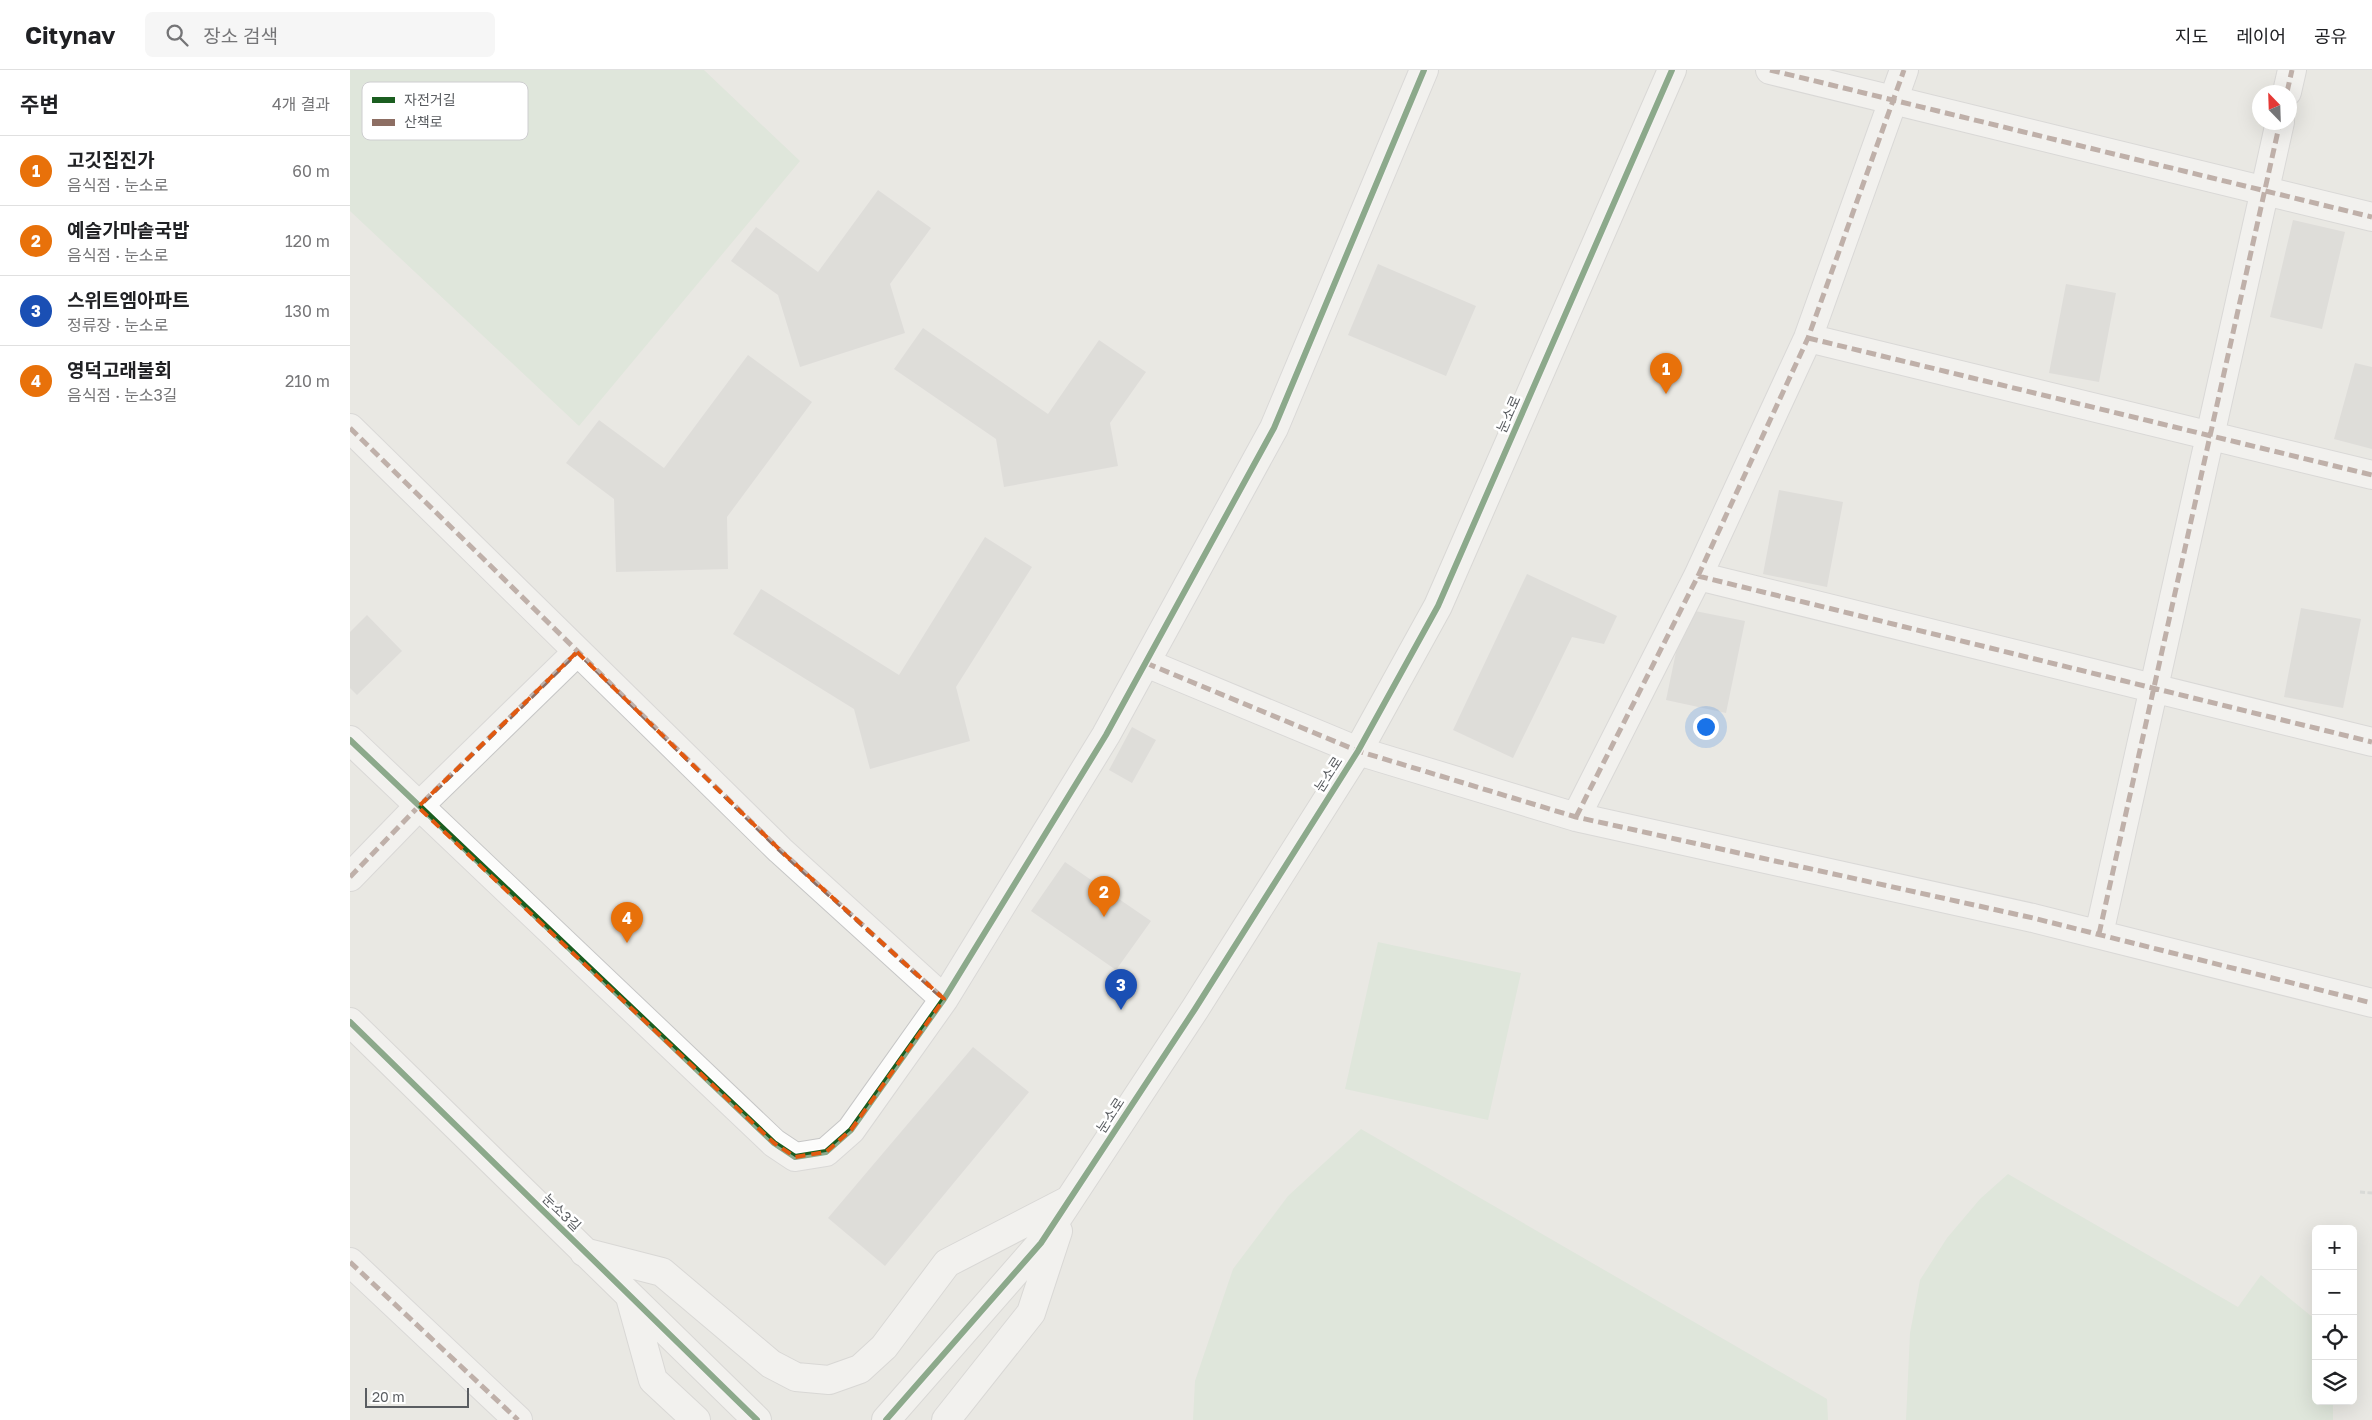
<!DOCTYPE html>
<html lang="ko">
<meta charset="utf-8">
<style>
body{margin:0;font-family:"Golos Text","Noto Sans KR",sans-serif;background:#f6f6f6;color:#202124}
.controls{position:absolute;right:15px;bottom:15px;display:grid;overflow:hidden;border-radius:8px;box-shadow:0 5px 20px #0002}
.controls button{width:45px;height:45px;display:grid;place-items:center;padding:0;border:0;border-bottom:1px solid #e0e0e0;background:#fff;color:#202124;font:25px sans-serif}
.compass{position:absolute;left:1902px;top:15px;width:45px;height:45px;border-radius:50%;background:#fff;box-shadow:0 5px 20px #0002;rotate:337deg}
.scale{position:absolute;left:15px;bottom:12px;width:104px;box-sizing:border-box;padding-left:5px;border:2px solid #5a5d61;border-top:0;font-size:14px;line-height:18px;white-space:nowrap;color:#5a5d61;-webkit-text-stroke:4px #fff;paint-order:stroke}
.you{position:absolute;left:1355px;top:656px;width:18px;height:18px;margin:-12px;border:4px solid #fff;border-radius:50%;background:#1a73e8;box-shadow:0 0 0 8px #1a73e833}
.badge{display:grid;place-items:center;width:32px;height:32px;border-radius:50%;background:#8c8e8e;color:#fff;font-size:16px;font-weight:700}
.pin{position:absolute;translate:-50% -41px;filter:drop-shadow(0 1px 2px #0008)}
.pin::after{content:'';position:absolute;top:26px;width:18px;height:15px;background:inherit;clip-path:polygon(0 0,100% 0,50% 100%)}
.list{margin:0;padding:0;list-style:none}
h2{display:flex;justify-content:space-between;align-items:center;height:65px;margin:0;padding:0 20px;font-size:21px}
h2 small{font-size:16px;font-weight:400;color:#757577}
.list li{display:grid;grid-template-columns:32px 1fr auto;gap:15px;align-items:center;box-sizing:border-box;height:70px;padding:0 20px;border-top:1px solid #e0e0e0}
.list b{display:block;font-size:19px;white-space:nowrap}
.list p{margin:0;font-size:16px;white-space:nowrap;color:#757577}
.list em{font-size:16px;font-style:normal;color:#757577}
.icon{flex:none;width:28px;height:28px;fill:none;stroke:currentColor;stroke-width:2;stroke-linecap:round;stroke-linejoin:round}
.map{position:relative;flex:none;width:2022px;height:1350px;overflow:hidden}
header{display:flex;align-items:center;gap:30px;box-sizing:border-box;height:70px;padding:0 25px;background:#fff;border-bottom:1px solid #e0e0e0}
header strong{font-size:24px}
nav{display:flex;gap:28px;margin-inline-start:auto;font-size:18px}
.search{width:350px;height:45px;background:#f6f6f6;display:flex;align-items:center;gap:12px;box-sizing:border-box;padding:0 18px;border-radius:8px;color:#757577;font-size:19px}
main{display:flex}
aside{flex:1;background:#fff}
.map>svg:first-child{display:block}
.green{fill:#d3e4d0}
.building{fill:#d1d0cd}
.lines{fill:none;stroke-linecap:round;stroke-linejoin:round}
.street-casing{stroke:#c6c6c6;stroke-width:30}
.secondary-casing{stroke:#c5c5c3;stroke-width:30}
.path{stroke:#c5c9c7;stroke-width:3;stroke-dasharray:5 2.5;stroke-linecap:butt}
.street{stroke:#fcfcfb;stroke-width:28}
.secondary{stroke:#fcfcfb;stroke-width:28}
.quiet{stroke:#8d6e63;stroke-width:5;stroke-dasharray:10 5;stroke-linecap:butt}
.cycleway-casing{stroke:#fff;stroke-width:9}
.cycleway{stroke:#1b5e20;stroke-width:6}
.marked{fill:none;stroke:#e15910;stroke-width:4;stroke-dasharray:10 6;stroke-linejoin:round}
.labels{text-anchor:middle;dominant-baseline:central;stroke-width:5;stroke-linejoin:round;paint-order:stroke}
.street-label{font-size:14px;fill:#5a5d61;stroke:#fff}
.key{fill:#fff;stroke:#ceced0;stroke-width:1}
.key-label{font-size:14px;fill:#5a5d61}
</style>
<header>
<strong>Citynav</strong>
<div class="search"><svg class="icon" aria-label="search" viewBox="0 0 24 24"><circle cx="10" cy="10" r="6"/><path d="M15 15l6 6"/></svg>장소 검색</div>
<nav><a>지도</a><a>레이어</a><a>공유</a></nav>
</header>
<main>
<aside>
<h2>주변<small>4개 결과</small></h2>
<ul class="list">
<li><span class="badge" style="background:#e8710a">1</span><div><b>고깃집진가</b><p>음식점 · 눈소로</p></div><em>60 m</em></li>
<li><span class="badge" style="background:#e8710a">2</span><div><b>예슬가마솥국밥</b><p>음식점 · 눈소로</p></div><em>120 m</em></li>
<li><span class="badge" style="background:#1a4fb4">3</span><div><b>스위트엠아파트</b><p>정류장 · 눈소로</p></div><em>130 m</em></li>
<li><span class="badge" style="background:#e8710a">4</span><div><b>영덕고래불회</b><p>음식점 · 눈소3길</p></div><em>210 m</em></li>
</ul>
</aside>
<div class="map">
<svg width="2022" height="1350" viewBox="0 0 2022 1350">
<rect width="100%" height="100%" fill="#e9e8e3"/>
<!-- green -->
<path class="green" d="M0,0H354L450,91L229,356L0,141Z
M1028,872L1171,903L1138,1050L995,1019Z
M1011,1059L1477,1329L1478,1350H843L845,1311L883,1199L938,1126Z
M1658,1104L1888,1237L1911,1205L1966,1250V1331H1983V1350H1556L1560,1263L1570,1210L1597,1168L1630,1129Z"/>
<!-- building -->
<path class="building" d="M528,120L581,158L540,214L555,263L450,297L428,225L381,191L406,157L468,202Z
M1943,150L1995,162L1972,259L1920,247Z
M1028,194L1126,236L1096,306L998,265Z
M1716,214L1766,223L1749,312L1699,303Z
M573,258L698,344L749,270L796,302L760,353L768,396L654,417L646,369L544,299Z
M398,285L462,332L377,447L378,499L266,502L264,429L216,393L249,350L314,398Z
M2005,293L2022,297V379L1984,369Z
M1429,420L1493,432L1477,517L1413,504Z
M635,467L682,497L606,617L620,671L520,699L504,639L383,564L411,519L549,605Z
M1177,504L1267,546L1254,574L1222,567L1163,688L1103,660Z
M1951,538L2011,549L1993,638L1934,627Z
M1335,539L1395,551L1376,643L1316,630Z
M17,545L52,581L7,625L0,618V562Z
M782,657L806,670L782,713L759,700Z
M715,792L801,851L766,900L681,841Z
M623,977L679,1022L535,1196L478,1148Z"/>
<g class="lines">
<defs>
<path id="street" d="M1420,0L2022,147
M1937,22L1942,0
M1458,268L2022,405
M0,358L430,780L594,929
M1348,506L2022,672
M796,593L1008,681L1226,747L1683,848L2022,933
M0,670L424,1073L445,1087L476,1082L501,1060L594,929L756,665L924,358L1074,0
M1226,747L1348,506L1458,268L1554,0
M0,807L68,737L227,582
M1749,864L1930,52
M0,1192L168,1350"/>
<path id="secondary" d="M0,952L407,1350
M234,1182L312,1202L421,1294L446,1307L479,1310L510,1299L534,1277L597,1193L717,1131
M280,1227L303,1310L346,1350
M536,1350L691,1173L845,939L1008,681L1088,536L1322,0
M596,1350L681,1243L708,1161"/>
</defs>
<!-- street casing -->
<use href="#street" class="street-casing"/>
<!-- secondary casing -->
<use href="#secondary" class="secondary-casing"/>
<!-- path -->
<path class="path" d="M2010,1122L2022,1123"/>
<!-- street -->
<use href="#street" class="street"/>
<!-- secondary -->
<use href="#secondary" class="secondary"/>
<!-- quiet -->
<path class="quiet" d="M1420,0L2022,147
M1937,22L1942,0
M1458,268L2022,405
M0,358L430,780L594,929
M1348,506L2022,672
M796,593L1008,681L1226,747L1683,848L2022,933
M1226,747L1348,506L1458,268L1554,0
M0,807L68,737L227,582
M1749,864L1930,52
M0,1192L168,1350"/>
<defs>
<path id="cycleway" d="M0,670L424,1073L445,1087L476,1082L501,1060L594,929L756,665L924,358L1074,0
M0,952L407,1350
M536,1350L691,1173L845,939L1008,681L1088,536L1322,0"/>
</defs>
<!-- cycleway casing -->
<use href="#cycleway" class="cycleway-casing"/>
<!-- cycleway -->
<use href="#cycleway" class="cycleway"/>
</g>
<!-- marked area -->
<path d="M0 0H2022V1350H0ZM227,582L430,780L594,929L501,1060L476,1082L445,1087L424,1073L68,737Z" fill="#e9e8e3" fill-opacity=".55" fill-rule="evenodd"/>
<path class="marked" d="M227,582L430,780L594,929L501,1060L476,1082L445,1087L424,1073L68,737Z"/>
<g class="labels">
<!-- street labels -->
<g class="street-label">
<text transform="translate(1158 344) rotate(-66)">눈소로</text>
<text transform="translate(978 704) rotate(-57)">눈소로</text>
<text transform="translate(760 1045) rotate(-57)">눈소로</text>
<text transform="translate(212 1142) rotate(44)">눈소3길</text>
</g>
</g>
<!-- legend -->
<rect x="12" y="12" width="166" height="58" rx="8" class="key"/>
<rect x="22" y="27" width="23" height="6" fill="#1b5e20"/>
<rect x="22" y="49" width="23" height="7" fill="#8d6e63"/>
<g class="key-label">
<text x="54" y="35">자전거길</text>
<text x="54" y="57">산책로</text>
</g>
</svg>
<div class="controls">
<button>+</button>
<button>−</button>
<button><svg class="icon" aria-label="locate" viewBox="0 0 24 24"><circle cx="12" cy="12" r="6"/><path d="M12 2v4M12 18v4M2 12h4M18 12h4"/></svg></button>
<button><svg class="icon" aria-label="layers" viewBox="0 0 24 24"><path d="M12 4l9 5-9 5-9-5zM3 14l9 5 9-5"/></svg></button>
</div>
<svg class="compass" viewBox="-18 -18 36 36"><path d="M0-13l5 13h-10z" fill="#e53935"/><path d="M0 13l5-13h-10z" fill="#757577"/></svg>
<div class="scale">20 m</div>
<div class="you"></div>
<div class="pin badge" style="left:1316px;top:324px;background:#e8710a">1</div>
<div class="pin badge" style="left:754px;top:847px;background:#e8710a">2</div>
<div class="pin badge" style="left:771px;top:940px;background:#1a4fb4">3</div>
<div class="pin badge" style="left:277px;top:873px;background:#e8710a">4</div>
</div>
</main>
